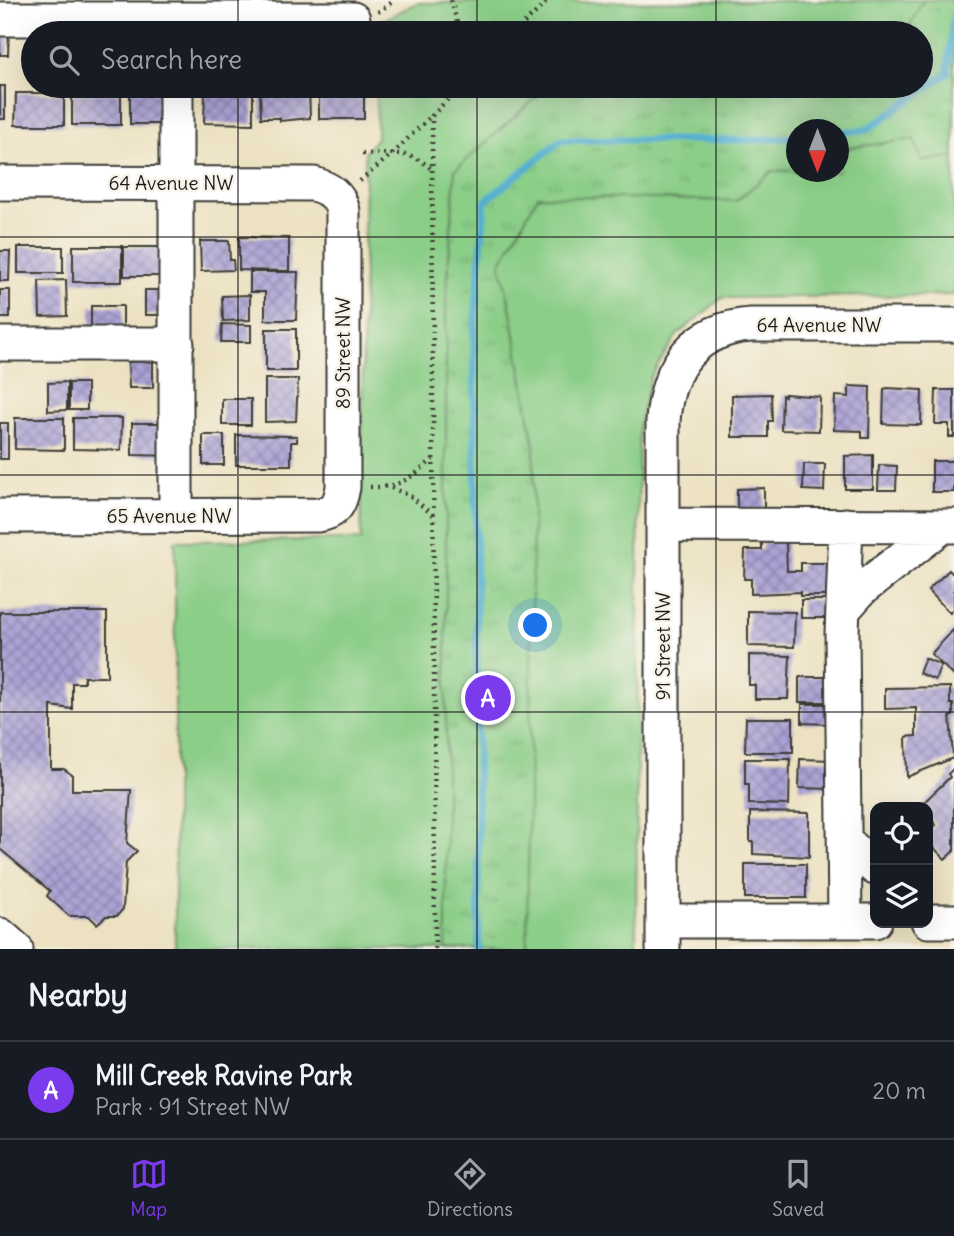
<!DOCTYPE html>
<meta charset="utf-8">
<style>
body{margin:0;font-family:Delius,sans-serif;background:#20242c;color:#f1f3f6}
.controls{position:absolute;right:21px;bottom:21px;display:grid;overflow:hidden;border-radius:14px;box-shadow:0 7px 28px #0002}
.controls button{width:63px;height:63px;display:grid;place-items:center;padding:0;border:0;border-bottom:2px solid #363941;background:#171b24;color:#f1f3f6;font:35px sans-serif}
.compass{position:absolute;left:786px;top:119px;width:63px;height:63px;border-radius:50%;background:#171b24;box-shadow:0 7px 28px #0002;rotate:180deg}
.you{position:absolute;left:536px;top:626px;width:24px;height:24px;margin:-18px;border:5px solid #fff;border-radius:50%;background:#1a73e8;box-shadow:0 0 0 10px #1a73e833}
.badge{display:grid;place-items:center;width:46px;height:46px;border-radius:50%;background:#7c3aed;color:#fff;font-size:23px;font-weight:700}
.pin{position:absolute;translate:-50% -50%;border:4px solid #fff;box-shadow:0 2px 7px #0006}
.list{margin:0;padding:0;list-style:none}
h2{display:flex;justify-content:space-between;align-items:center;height:91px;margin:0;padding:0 28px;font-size:30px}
h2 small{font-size:23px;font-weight:400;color:#9ea1a6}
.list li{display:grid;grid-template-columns:46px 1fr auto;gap:21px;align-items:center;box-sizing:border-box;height:98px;padding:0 28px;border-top:2px solid #363941}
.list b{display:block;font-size:26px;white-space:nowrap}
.list p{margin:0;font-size:23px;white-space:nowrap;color:#9ea1a6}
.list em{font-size:23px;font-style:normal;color:#9ea1a6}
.icon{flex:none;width:38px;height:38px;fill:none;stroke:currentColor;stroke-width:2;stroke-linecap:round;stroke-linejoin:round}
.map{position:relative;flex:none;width:954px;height:949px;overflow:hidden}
.search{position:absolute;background:#171b24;box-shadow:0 7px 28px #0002;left:21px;right:21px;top:21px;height:77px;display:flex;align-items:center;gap:18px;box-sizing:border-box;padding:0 24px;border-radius:38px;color:#9ea1a6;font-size:26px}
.sheet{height:189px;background:#171b24}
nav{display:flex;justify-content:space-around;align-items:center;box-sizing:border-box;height:98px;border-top:2px solid #363941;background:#171b24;font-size:19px;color:#9ea1a6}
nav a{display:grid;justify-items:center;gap:4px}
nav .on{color:#7c3aed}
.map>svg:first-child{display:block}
.green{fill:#8bce88;stroke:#547552;stroke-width:2;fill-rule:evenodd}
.park{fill:url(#park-tufts);stroke:#547552;stroke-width:2}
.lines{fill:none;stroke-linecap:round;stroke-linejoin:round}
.stream{stroke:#53afd1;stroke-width:7}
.building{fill:url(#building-cross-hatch)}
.minor-casing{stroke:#3b3a35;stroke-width:37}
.path{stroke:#3b3a35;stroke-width:4.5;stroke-dasharray:2 5;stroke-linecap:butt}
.minor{stroke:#fff;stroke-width:33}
.grid{fill:none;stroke:#1c1c1c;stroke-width:2;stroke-opacity:0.55}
.labels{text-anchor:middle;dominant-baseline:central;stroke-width:5;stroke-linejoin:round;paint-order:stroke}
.street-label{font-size:19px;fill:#1c1c1c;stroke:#f7f3e8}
</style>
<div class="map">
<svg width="954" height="949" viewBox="0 0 954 949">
<defs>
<pattern id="park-tufts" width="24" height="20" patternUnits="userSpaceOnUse" patternTransform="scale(1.75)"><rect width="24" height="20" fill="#8bce88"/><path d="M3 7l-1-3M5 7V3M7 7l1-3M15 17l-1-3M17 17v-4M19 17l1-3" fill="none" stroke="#77b075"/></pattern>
<pattern id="building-cross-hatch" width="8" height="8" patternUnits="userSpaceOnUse" patternTransform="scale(1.75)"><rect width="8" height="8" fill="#aba2d5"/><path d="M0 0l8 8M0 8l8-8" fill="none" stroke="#8a83ac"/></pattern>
</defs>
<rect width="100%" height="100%" fill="#f7f3e8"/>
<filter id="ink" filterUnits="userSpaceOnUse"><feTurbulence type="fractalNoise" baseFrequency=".0143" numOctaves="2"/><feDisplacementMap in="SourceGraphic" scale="14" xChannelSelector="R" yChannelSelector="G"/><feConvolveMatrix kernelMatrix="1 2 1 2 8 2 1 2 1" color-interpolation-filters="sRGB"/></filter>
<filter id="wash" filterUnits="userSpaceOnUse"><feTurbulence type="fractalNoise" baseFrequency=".00686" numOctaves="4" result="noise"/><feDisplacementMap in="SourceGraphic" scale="28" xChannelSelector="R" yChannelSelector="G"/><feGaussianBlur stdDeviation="1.57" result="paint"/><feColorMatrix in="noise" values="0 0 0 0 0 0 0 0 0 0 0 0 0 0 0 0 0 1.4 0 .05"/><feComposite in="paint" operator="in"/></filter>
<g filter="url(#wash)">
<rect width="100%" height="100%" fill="#ece1c1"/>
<!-- green -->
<path class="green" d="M954,0V295L722,298L677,335L651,376L639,425L636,949H175V541L361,540L365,152L377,138L376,86H921V33H375V24L417,3ZM796,130H838V172H796Z"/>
<!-- park -->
<path class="park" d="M924,0H954V157L922,161L914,139L839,149L838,130H796V171H772L736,201L538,196L500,264L509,301L534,446L527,949H446V305L455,170L549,86H921V33H905Z"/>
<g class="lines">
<!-- stream -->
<path class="stream" d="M838,132L866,130L947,74L954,15
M479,949L474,333L485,201L561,140H759L796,137"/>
</g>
<g id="blocks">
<!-- building -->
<path class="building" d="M0,31H9L8,55H0Z
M0,86H5V119H0Z
M309,86L310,118L280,121V118H261L260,87Z
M319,86H364V119H319Z
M130,90H172V124H130Z
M205,92H253V124L204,123Z
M16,93H64V125H15Z
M72,93H121V125H72Z
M239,237L289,238V271L239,270Z
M200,241H229L230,260H233L234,270L201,271Z
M73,246H122V282H73Z
M18,247H63V273H18Z
M124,247H165L169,276H124Z
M0,251H10L9,281H0Z
M250,272H298L296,320H265V292H250Z
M66,280L67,316L40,317L39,281Z
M0,290H10V318H0Z
M145,290H171L170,315H145Z
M250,295V320L223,321L222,296Z
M91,306H123V336H91Z
M222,324L251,325V342H221Z
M266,329H296V371H266Z
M153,361V388H129L128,362Z
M265,379H298L296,421L265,422Z
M67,382V410L48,411V383Z
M69,383H87V410H69Z
M849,386L870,387L869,438H862V431L834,430L835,396L849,397Z
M887,388L922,390L921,425L883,424L884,389Z
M936,390H954V437H949V424H935Z
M771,394L772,421H768V437H732V395Z
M785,394L820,397L819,431L781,430L782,395L785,396Z
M222,399H251V425H222Z
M15,418H64V450L15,449Z
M73,418H122L121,450L73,449Z
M0,423H8V459H0Z
M132,423H175V456L132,455Z
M203,435H224V465H203Z
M236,435L297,436V442H291V465H236Z
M873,455V489H845V456Z
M932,461H954V492H932Z
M804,464H825L824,491L803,490Z
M879,465L897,466L896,490H878Z
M764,488V509L737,510V489Z
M762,542H786L787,571H801V563H830V596H800V592L751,594V579H744L745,550H762Z
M949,570L954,575V609L950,613L928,590Z
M801,600H827V618H801Z
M748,611L795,612L794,647L748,646Z
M0,612H107V677H84V683H72V709L51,706V769H64L72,775V790H131L127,843L137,851L126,862L123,909L117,916H106L97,924L89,916H69L47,896L50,891L0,849Z
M954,629V676L931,654Z
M749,655L790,656L788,699H755V685H749Z
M925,658L941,665L935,680L919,673Z
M799,677H831L830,702H799Z
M950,687V704H953V716H950L953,758L907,777L906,737L916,736V708L885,709V688Z
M802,704H830V724L802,723Z
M746,718H793V752H745Z
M745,759H790L789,805L749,804V784H745Z
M800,759L833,760L832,789L799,788Z
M954,768V851L945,859L928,842V833L936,825L928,816V807H919L950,777L948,774Z
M750,812L809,813V857L753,854V842H750Z
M745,864H806V898H745Z"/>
</g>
</g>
<g filter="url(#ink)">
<use href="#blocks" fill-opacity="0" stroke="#3b3a35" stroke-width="2"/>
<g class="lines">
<defs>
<path id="minor" d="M0,19H353
M0,183L314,184C329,189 339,194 343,211V487C340,505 335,513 317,515L0,516
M0,344H177
M176,516V86
M664,525L954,526
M845,608L862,589L943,526
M845,841L875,868
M663,921H875
M845,921L842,633L846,525
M928,921H954
M0,935L16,949
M663,949V421C667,366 694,329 751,325H954"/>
</defs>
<!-- minor casing -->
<use href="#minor" class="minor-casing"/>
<!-- path -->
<path class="path" d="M451,0L460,33
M378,12L395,0
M514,33L549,0
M362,154C389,154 412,149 432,170
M360,181L392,154L431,116
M370,487C399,488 412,478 433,459
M391,488L409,495L433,515
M435,949L432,116L460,86"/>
<!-- minor -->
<use href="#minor" class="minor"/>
</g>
</g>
<!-- grid -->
<path class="grid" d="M238,0V33M477,0V33M716,0V33M238,86V949M477,86V949M716,86V949M0,237H954M0,475H954M0,712H954"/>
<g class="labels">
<!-- street labels -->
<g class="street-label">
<text x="171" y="183">64 Avenue NW</text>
<text x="819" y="325">64 Avenue NW</text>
<text transform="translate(343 353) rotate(-90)">89 Street NW</text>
<text x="169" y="516">65 Avenue NW</text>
<text transform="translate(663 646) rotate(-90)">91 Street NW</text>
</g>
</g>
</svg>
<div class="controls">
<button><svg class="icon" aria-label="locate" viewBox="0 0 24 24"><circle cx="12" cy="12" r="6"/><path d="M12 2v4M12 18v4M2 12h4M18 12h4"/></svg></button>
<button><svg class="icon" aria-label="layers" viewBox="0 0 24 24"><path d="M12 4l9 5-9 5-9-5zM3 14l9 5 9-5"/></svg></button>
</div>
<svg class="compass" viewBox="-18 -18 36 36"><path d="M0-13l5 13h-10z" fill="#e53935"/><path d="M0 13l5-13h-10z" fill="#9ea1a6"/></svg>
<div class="you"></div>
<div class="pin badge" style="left:488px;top:698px">A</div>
<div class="search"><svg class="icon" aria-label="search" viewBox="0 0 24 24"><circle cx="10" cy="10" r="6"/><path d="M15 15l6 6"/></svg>Search here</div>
</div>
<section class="sheet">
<h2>Nearby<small></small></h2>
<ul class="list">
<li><span class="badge">A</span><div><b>Mill Creek Ravine Park</b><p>Park · 91 Street NW</p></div><em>20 m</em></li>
</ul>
</section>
<nav>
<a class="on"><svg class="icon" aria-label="map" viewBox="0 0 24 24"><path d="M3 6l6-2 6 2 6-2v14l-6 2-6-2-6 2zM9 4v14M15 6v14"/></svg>Map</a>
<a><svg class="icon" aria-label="directions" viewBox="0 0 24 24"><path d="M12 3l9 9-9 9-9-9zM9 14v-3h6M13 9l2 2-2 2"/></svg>Directions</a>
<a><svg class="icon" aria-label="saved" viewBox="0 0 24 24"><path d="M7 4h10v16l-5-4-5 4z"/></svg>Saved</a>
</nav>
